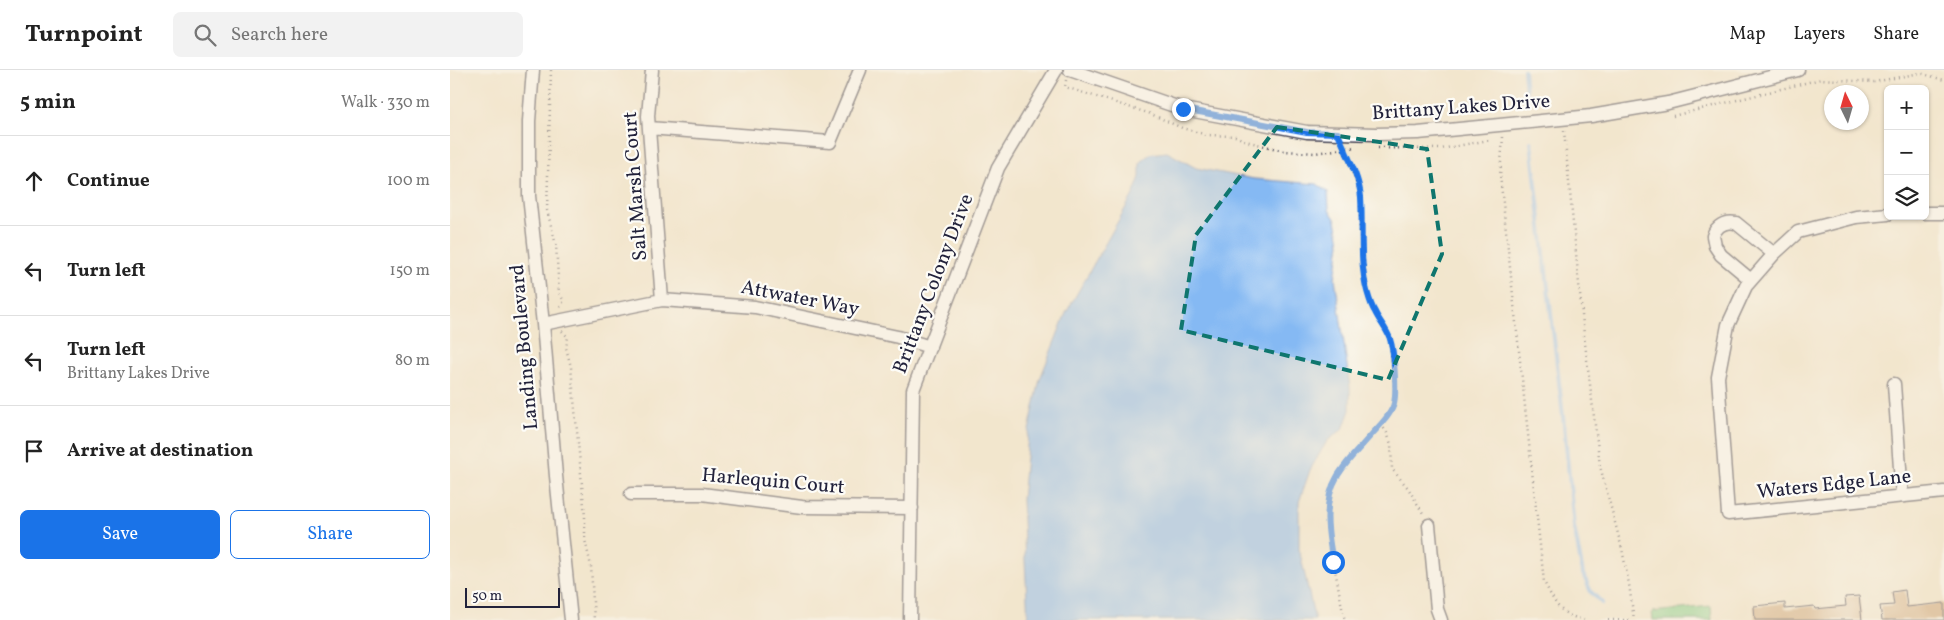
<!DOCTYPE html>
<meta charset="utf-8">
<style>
body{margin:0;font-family:Vollkorn,serif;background:#f2f2f2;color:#222}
.controls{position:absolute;right:15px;top:15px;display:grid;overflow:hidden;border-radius:8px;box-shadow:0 1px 4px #0004}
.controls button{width:45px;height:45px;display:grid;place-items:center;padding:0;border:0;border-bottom:1px solid #e0e0e0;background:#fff;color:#222;font:25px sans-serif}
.compass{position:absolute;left:1374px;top:15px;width:45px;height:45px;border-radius:50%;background:#fff;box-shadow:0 1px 4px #0004;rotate:355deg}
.scale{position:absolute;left:15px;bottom:12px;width:95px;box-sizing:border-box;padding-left:5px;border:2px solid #22223b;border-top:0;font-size:14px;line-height:18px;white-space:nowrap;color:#22223b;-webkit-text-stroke:4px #fdfcf7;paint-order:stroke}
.stop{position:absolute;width:15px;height:15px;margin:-11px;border:4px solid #1a73e8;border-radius:50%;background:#fff}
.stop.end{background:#1a73e8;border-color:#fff;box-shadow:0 1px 5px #0008}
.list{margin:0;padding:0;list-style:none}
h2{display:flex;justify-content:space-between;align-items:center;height:65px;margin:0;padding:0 20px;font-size:21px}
h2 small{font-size:16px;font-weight:400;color:#767676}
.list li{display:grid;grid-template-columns:32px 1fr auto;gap:15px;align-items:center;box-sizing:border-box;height:90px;padding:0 20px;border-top:1px solid #e0e0e0}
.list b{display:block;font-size:19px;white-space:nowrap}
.list p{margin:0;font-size:16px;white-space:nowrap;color:#767676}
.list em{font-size:16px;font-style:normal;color:#767676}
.actions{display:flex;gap:10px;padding:15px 20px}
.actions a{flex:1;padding:11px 0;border:1px solid #1a73e8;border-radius:8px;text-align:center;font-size:18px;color:#1a73e8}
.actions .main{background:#1a73e8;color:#fff}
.icon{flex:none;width:28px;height:28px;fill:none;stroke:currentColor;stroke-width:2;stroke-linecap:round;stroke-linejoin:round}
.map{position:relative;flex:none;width:1494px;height:550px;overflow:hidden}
header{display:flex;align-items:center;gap:30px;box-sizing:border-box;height:70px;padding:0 25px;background:#fff;border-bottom:1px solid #e0e0e0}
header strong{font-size:24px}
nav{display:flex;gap:28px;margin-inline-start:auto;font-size:18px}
.search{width:350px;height:45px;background:#f2f2f2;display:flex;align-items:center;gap:12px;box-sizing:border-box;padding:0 18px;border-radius:8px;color:#767676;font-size:19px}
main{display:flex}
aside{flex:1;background:#fff}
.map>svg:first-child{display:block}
.green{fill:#87d28f;stroke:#547a65}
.water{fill:#85b9f3;stroke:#546e97}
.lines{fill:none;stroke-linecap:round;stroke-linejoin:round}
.stream{stroke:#85b9f3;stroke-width:4}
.building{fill:#cca274}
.minor-casing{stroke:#413f51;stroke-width:15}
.path{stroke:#413f51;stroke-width:2.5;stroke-dasharray:1 4;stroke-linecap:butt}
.minor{stroke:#fff;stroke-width:12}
.route{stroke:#1a73e8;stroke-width:6}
.marked{fill:none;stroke:#0f766e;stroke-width:4;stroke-dasharray:10 6;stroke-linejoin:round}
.labels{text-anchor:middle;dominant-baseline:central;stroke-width:4.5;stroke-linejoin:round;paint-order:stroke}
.street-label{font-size:20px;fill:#22223b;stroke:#fdfcf7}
</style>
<header>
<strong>Turnpoint</strong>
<div class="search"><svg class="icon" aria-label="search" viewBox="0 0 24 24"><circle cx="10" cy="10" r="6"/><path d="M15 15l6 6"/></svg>Search here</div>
<nav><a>Map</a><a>Layers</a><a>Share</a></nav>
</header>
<main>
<aside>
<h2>5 min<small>Walk · 330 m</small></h2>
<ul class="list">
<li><svg class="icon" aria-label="ahead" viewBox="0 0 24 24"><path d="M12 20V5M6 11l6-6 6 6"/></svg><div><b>Continue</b></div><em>100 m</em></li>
<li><svg class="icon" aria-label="left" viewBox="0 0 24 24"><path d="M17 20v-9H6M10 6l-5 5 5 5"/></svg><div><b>Turn left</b></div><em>150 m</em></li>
<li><svg class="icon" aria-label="left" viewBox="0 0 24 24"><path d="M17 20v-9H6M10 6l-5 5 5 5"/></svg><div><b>Turn left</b><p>Brittany Lakes Drive</p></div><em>80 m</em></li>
<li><svg class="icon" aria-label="arrive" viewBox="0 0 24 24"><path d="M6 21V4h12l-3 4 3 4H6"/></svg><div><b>Arrive at destination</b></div></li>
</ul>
<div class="actions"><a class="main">Save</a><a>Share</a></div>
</aside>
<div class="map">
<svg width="1494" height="550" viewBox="0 0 1494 550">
<rect width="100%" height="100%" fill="#fdfcf7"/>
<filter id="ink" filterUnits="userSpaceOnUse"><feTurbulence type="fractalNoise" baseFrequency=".02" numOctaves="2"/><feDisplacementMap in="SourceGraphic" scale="10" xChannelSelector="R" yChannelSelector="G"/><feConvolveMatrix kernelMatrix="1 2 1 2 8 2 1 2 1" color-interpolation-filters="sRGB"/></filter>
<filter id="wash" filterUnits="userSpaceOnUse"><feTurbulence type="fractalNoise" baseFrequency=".0096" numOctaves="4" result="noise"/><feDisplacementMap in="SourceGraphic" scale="20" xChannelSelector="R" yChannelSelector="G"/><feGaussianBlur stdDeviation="1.12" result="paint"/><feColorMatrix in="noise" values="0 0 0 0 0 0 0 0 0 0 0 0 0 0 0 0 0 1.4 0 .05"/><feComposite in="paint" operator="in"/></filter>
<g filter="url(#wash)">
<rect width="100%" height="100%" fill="#f2e6cd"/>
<!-- green -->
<path class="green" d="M1261,536L1262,550H1203L1202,542Z"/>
<!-- water -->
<path class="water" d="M717,82L746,98L804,109L867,114L878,122L879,140L886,150L890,173L885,208L900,318V340L893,359L877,371L860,400L849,432V479L865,550H578L572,430L578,365L590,309L616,243L684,123L690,107V93L700,84Z"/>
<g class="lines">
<!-- stream -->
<path class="stream" d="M1074,0L1077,33
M1081,72L1114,355L1124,457L1133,504L1141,522L1152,533"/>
</g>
<g id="blocks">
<!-- building -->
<path class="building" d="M1455,520L1457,537L1494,533V550H1432L1430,536L1444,535L1442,522Z
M1409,526L1412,550H1305L1304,536L1335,533V539L1364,536L1365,539L1396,536L1395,527Z"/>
</g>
</g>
<g filter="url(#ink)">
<use href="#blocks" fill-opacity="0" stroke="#413f51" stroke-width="1"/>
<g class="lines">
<defs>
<path id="minor" d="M83,0L79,51V126L93,254L106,406L121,550
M202,0L198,46L212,230
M620,0L733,39L857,62L926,64L968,63L1141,46L1218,33L1348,0
M199,58L380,72L410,0
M1475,143H1494
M1438,144L1406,147L1348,162L1324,184L1296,216L1278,255L1268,307L1278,444L1494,422
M1301,210L1271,185L1265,176L1263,166C1266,156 1275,151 1286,153L1324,184
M93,254L212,230L305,237L448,267L480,277
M1444,314L1452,426
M181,424H252L352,437L462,438
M979,455L987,539L991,550
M460,550L463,320L548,98L606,0"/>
</defs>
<!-- minor casing -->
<use href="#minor" class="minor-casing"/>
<!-- path -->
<path class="path" d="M101,0L97,140L106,175L109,223L114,231L109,239
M616,10L615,17L701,44L732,58L757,65L785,66L796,71L834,81L865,83L905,77
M1223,46L1371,9L1424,12L1470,3L1494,10
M1114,61L1134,265L1150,396L1172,479L1179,514L1184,550
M1053,67L1050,105L1094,512C1106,534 1108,544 1134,550
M928,78L991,79L1039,70
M894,79L911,125L910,158L917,220L924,241L940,269L945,321L944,333L941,341C924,363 902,383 887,407C869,436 880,474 886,505C889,520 891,535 895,550
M112,261L118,267L116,278L121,297L135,447V470L141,496L144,550
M931,354L937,363L941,374L942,399L958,418L974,445
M1158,550H1183"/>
<!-- minor -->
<use href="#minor" class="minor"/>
</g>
</g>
<g class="lines" filter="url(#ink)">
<!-- route -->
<path class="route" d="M733,39L857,62L888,63C896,83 909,106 911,127C913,158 909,191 917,221C919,228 921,236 925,242C929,251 937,259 940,269C944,281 947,320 944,333C942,344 930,355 923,363C911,377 896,391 887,407C872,432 878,465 883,492"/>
</g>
<!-- marked area -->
<path d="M0 0H1494V550H0ZM827,57L977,79L992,184L938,310L731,260L746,165Z" fill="#f2e6cd" fill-opacity=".55" fill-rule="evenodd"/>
<path class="marked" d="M827,57L977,79L992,184L938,310L731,260L746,165Z"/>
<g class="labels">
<!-- street labels -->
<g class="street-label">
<text transform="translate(1011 38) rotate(-4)">Brittany Lakes Drive</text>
<text transform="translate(186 116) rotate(-94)">Salt Marsh Court</text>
<text transform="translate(484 214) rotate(-69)">Brittany Colony Drive</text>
<text transform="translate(350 229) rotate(11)">Attwater Way</text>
<text transform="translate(75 277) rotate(-95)">Landing Boulevard</text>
<text transform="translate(323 412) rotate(5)">Harlequin Court</text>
<text transform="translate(1384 415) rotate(-6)">Waters Edge Lane</text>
</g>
</g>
</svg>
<div class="controls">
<button>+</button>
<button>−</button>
<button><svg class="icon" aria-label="layers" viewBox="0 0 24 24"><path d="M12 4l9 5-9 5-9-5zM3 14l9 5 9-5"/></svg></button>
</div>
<svg class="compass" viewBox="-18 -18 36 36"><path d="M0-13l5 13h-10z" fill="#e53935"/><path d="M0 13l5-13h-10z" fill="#767676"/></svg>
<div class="scale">50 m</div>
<div class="stop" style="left:883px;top:492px"></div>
<div class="stop end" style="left:733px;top:39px"></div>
</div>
</main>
